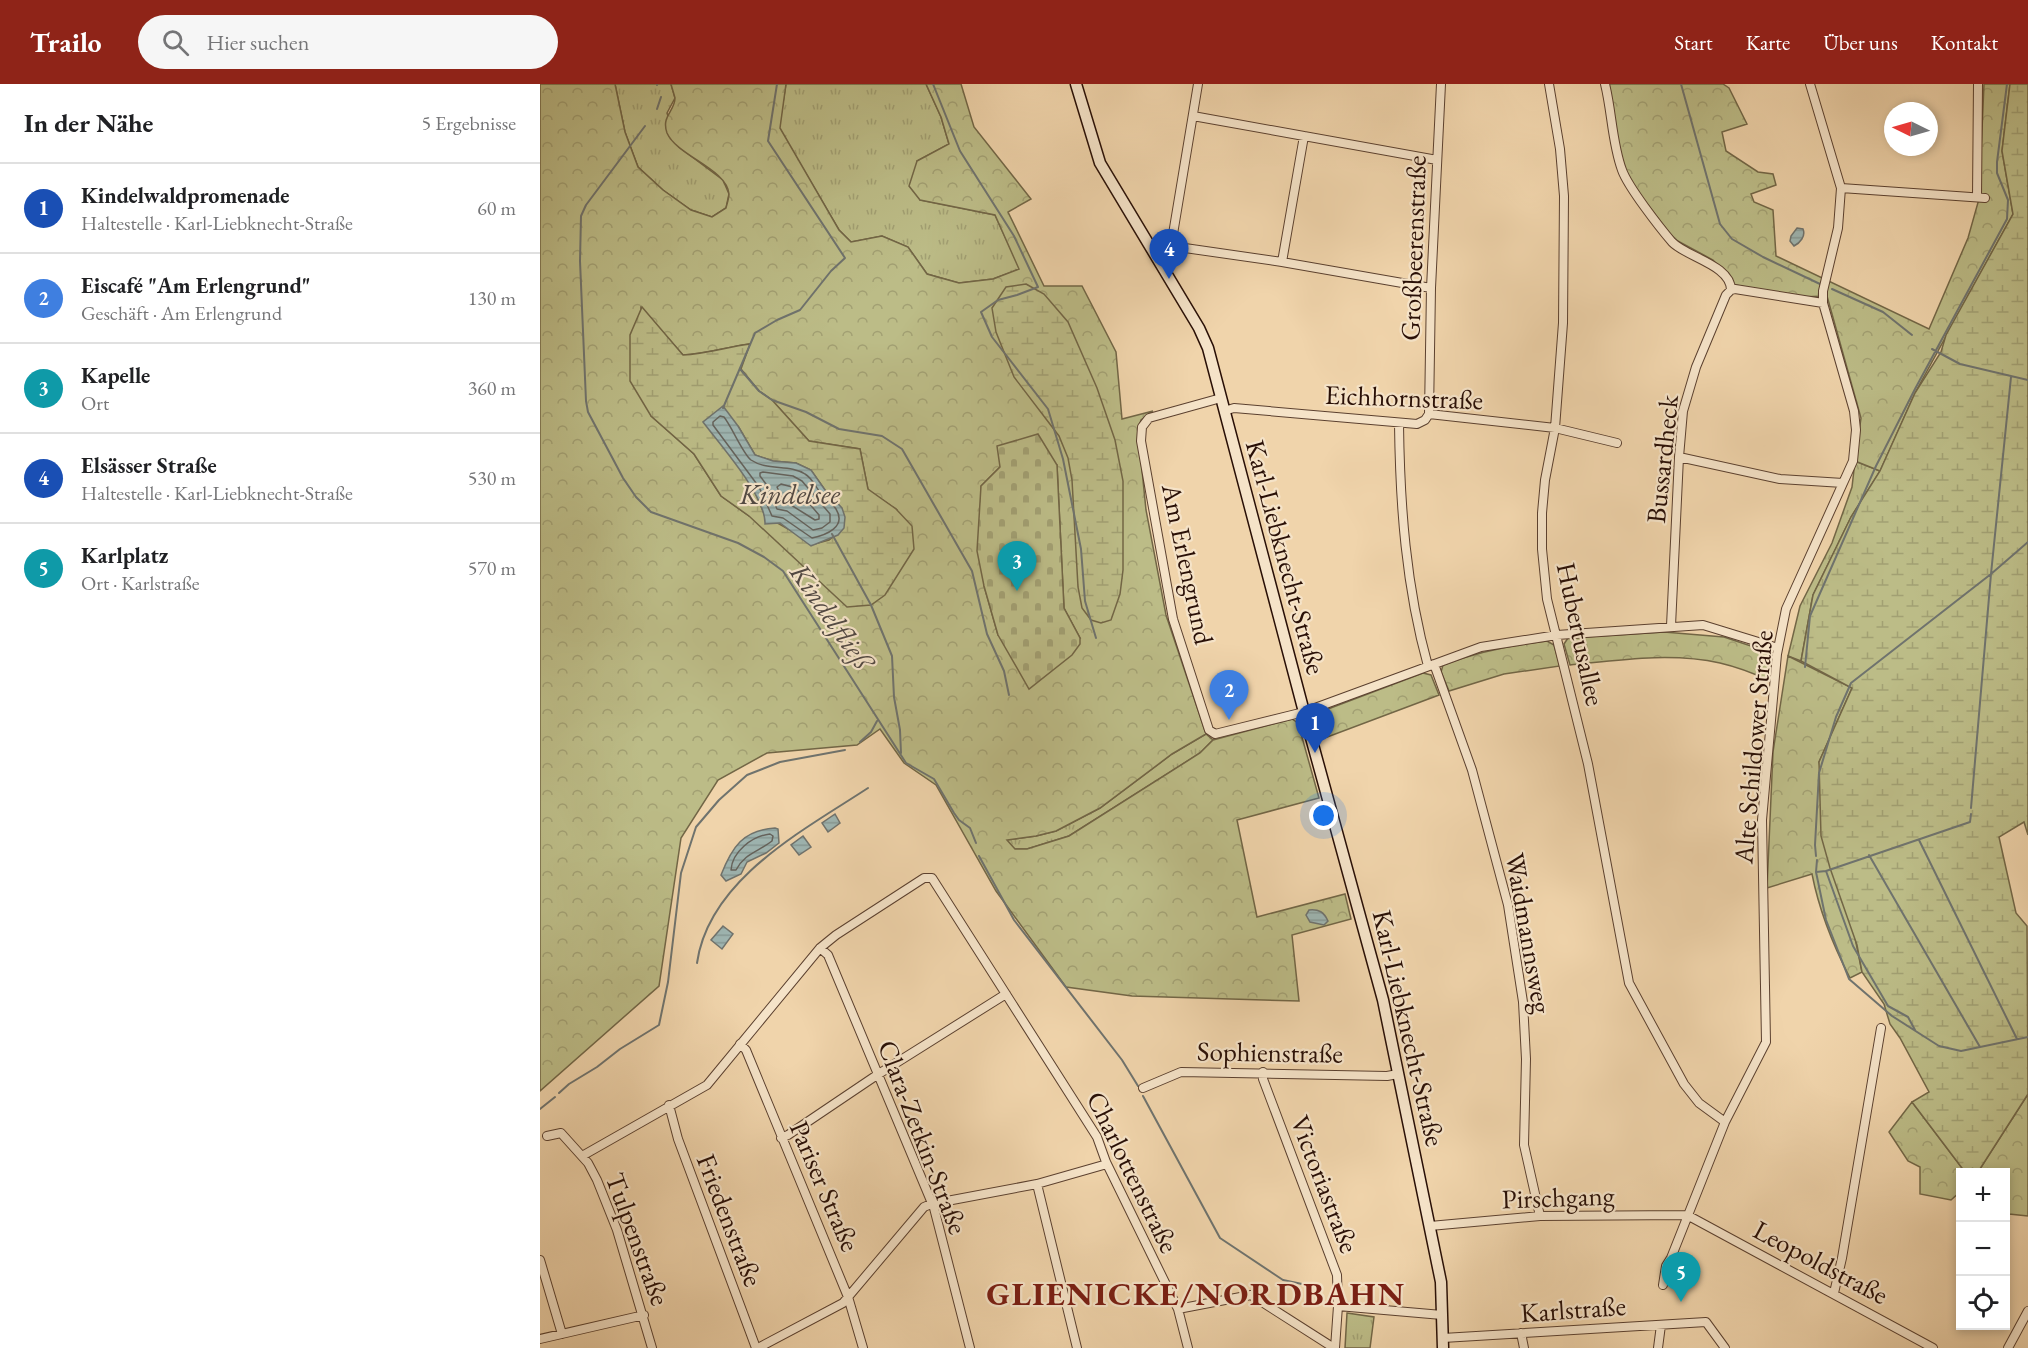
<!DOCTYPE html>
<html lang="de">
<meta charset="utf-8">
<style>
body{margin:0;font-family:"EB Garamond",serif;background:#f6f6f6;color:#202124}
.controls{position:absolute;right:18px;bottom:18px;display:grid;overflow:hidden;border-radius:0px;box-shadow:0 3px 9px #0003}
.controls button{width:54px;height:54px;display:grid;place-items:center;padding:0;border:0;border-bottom:2px solid #e0e0e0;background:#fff;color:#202124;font:30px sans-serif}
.compass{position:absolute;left:1344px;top:18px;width:54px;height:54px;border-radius:50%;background:#fff;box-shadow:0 3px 9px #0003;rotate:275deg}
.you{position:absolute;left:784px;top:732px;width:21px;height:21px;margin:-15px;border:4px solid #fff;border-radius:50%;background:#1a73e8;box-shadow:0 0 0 9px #1a73e833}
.badge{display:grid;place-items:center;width:39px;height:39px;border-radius:50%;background:#8f2418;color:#fff;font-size:20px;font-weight:700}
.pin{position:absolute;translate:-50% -50px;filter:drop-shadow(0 2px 3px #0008)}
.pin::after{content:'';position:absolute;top:32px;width:21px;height:18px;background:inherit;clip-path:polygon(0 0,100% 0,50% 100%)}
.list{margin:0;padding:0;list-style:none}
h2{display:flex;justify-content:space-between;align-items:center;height:78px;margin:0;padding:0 24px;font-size:26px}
h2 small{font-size:20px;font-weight:400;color:#757577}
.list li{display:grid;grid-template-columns:39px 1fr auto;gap:18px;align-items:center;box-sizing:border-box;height:90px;padding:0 24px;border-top:2px solid #e0e0e0}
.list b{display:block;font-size:22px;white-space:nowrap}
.list p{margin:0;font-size:20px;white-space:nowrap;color:#757577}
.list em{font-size:20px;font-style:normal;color:#757577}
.icon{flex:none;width:33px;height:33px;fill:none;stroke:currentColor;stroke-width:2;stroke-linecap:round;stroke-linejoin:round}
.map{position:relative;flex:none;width:1488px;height:1264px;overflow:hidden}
header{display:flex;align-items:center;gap:36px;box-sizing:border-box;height:84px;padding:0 30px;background:#8f2418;color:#fff}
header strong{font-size:28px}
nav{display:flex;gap:33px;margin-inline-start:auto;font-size:21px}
.search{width:420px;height:54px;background:#f6f6f6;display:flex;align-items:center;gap:15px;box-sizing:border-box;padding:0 21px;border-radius:33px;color:#757577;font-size:22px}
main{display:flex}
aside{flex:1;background:#fff}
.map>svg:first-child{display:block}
.grass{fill:url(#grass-tufts);stroke:#726646;stroke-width:1.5}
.forest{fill:url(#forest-crowns);stroke:#726646;stroke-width:1.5;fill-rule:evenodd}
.wetland{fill:url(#wetland-marsh);stroke:#726646;stroke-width:1.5;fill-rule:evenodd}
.cemetery{fill:url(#cemetery-stones);stroke:#726646;stroke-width:1.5}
.water{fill:url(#water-rules);stroke:#6f736e;stroke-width:1.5}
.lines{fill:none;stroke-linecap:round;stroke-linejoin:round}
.shore{stroke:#64625c;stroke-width:1.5}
.stream{stroke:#6f736e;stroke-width:2}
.street-casing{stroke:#5b402f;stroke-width:10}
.secondary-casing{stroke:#290f06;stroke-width:13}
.street{stroke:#f5e3c8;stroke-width:8}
.secondary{stroke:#f5e3c8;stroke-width:10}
.labels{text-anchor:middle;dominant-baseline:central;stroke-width:4.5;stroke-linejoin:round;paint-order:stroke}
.street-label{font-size:27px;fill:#290f06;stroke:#f5e3c8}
.water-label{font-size:28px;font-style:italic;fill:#524943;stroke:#f5e3c8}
.district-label{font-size:33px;font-weight:bold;letter-spacing:1.5px;fill:#7a1f14;stroke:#f5e3c8}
</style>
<header>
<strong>Trailo</strong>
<div class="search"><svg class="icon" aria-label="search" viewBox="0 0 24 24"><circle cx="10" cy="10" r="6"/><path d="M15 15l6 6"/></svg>Hier suchen</div>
<nav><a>Start</a><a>Karte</a><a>Über uns</a><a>Kontakt</a></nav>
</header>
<main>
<aside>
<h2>In der Nähe<small>5 Ergebnisse</small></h2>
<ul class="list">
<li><span class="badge" style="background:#1a4fb4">1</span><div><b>Kindelwaldpromenade</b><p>Haltestelle · Karl-Liebknecht-Straße</p></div><em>60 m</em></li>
<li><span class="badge" style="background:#3f7fe0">2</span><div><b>Eiscafé &quot;Am Erlengrund&quot;</b><p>Geschäft · Am Erlengrund</p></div><em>130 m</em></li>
<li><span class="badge" style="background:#0f9aa8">3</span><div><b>Kapelle</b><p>Ort</p></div><em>360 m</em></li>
<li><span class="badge" style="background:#1a4fb4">4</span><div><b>Elsässer Straße</b><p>Haltestelle · Karl-Liebknecht-Straße</p></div><em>530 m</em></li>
<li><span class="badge" style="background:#0f9aa8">5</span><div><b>Karlplatz</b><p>Ort · Karlstraße</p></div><em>570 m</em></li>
</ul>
</aside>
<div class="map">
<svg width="1488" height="1264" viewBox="0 0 1488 1264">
<defs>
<pattern id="grass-tufts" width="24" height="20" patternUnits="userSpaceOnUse" patternTransform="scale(1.5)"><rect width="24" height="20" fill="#bcbc87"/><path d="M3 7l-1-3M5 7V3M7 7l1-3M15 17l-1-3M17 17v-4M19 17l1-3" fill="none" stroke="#a2a073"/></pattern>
<pattern id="forest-crowns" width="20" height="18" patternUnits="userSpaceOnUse" patternTransform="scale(1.5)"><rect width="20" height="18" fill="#bcbc87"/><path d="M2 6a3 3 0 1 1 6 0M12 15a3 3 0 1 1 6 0" fill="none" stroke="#a2a073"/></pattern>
<pattern id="wetland-marsh" width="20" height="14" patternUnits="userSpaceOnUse" patternTransform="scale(1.5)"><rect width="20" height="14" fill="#bcbc87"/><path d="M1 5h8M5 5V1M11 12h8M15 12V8" fill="none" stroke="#a2a073"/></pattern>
<pattern id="cemetery-stones" width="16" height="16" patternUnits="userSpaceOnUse" patternTransform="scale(1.5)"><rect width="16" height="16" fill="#bcbc87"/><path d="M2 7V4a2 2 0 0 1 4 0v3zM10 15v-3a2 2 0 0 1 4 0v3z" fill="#a2a073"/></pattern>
<pattern id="water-rules" width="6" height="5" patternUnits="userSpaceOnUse" patternTransform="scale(1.5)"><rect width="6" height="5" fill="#9eb6b3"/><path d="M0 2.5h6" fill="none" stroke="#889b98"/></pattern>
</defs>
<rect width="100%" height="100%" fill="#f0d4ab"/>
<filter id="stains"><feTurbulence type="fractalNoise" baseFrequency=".00333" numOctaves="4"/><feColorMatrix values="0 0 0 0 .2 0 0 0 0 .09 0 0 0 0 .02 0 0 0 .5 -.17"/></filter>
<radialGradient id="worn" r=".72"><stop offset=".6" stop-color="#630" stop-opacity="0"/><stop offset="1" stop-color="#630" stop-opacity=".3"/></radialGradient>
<!-- grass -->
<path class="grass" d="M75,0H131L135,14L127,29L139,63L183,96L189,110L186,124L172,133L151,126L123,106L98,83L85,48Z
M246,0H386L401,33L409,60L377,77L380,116L455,131L480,185L453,195L419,199L387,190L368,163L342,152L311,158L299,146L239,44Z
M1315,377L1340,387L1311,433L1273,511L1261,577L1248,572L1260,522L1292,459L1312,403Z
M666,650L673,656L660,669L529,752L487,765H474L466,756L496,752L516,747L560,724L632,670Z
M807,1229L834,1233L830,1264H805Z"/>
<!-- forest -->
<path class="forest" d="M0,0H75L85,48L98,83L123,106L151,126L172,133L186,124C187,120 189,114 189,110C187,85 137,72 127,49C121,32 135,27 135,14C134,10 132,4 131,0H246L240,44L299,146L311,158L342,152L368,163L387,190L419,199L453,195L479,185L455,131L380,116L369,102L377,77L409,60L401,33L386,0H421L434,43L491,115L468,128L504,202H542L576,268L582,335L613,327L601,336L598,346L606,426L626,531L666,650L632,670L560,724L516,747L496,752L467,756L475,765H487L529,752L660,669L673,656L752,635L758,639L779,714L697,736L717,833L805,810L811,835L752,851L759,917L592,912L526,903L456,807L396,701L364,679L340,645L317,661L227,669L178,696L141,754L119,902L0,1007ZM101,224L143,271C166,270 187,263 209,260L200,285L219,307L232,316L269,357L320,365L328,406L356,425L209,432L181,412L154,370L111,332ZM517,381L524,524L540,554L458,551L444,502L441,402L460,383Z
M1066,0H1183L1189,4L1207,40L1182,48L1186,67L1218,88L1233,90L1236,101L1211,110L1214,118L1233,126L1236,172L1389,245L1428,154L1439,115L1444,0H1470L1462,67L1473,130L1375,309L1340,387L1315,377L1321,334L1287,212L1259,213L1195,201L1173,176L1134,155L1091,99L1084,85Z
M1124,548L1184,553L1229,568L1232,575L1228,596C1213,589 1197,583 1180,579C1131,568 1079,576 1030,581L1024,560L1028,554Z
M1007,557L1014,561L1020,582L964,590L909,607L901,588L903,581C937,568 971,561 1007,557Z
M1248,572L1312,604L1279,678L1322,888L1310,894C1293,861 1279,826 1272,790L1227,804L1233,668Z
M883,589L891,591L899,611L782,655L777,635L780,628Z
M1488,1010V1132L1469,1130L1466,1127V1088H1438Z
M1372,1018L1425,1088H1420V1108L1411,1116L1380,1110V1083L1368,1077L1349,1048Z"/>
<!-- wetland -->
<path class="wetland" d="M1470,0H1488V751L1484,738L1459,753L1476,829L1487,842L1488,1010L1438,1088H1425L1372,1018L1389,1008L1360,954L1350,940L1344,920L1322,888L1317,861L1290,784L1281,752L1279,678L1312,604L1261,577L1273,511L1311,433L1340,387L1375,309L1401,268L1406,251L1473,130L1462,67Z
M486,200L504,210L528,238L557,304L575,356L583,397V486L580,510L571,536L561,539L551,536L542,524L538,503L532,396L528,374L519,352L474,293L456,248L452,224L466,203Z
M102,223L143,271C166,270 187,263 210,260L201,285L219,307L232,316L269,357L320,365L328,405L356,425L372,442L374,465L345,511L331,521L307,523L209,432L181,412L154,370L111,332L90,297V251ZM198,342L215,371L233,377L256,379L271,386L285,406L297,417L294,452L289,456L271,461L257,450L225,432L214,406L209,401Z"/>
<!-- cemetery -->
<path class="cemetery" d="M498,350L517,381L524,524L540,554V560L532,571L489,605L458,551L444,502L437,467L441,402L460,383L457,362Z"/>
<!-- water -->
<path class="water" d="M1257,144L1263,145C1266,152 1260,159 1254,162L1250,157L1251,152Z
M183,322L198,342L215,371L233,377L256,379L271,386L285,406L302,424L305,433L304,444L298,451L271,462L240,439L225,440C226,412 181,362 163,338Z
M295,730L300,739L288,748L282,739Z
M235,744L238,745L239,759L226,769L207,778L201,790L186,797L181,791C192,763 203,746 235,744Z
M263,752L271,763L259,771L251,761Z
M769,826C779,825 784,828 788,837L784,841L770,838L766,831Z
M183,842L193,850L182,865L171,856Z"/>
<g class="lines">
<!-- shore -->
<path class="shore" d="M180,332L184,333C192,343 203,370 211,376C227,387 250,380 265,390C272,394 275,402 280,408C284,414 291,418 296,425C307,443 286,451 272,454L243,434L232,432L219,403L173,341V338Z
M223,388L253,392L262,397L290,430V438L282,444L273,446L247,427L237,425L226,400L220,392V389Z
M241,400L256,404L279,431V435L275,436L243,416L237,403Z
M230,750L233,752L232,757C218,768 205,769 196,786H191C192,768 212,752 230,750Z"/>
<!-- stream -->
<path class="stream" d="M117,0V1
M393,0L420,67L474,152L498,203L477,211L458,216L441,228L452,253L508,325L523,375L541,465L545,517L556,554
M1141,0L1180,140L1192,155L1223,173L1280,200
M117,25L121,13
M105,42L46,121L41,132L40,177L46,317L48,328L83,394L96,413L111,428L198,459L224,473L243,487L366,679L394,695L414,729L419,736L430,744L436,759
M1292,205L1343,228L1372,251L1368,248
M1392,265L1420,280L1488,296
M200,285L219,307L232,316L266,328L299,345L342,352L362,365L432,487L447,550L464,587L469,611
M183,324L215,249L237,236L260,226L291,187L305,174L228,57L237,0
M292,450L331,521L352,572L354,613L360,646L361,669
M1265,583L1270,532L1336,382L1375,305L1467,135L1468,116L1457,89V78L1467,0
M320,658L331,648L337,637
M1431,724L1451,490L1471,293
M1379,756L1477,955
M1329,771L1440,963
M439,772L474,836L582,976L598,1002
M1276,772L1275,761L1279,689L1296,633L1311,599L1451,490L1488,458
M1277,776L1276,788L1286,836L1309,895L1352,932L1399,962L1421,967L1488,953
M1286,787L1313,862L1348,922L1368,933L1375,946
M1276,788L1286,787L1430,738L1431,730
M157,879C169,795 264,746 328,704
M19,1009L29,1000L57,983L80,965L119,941L128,898L141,789L156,743L179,716L207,691L240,678L305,666
M603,1012L680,1154L743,1196L781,1204
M0,1025L15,1013"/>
<defs>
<path id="street" d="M1009,0L1020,65L1024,112L1023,239L1015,344L1005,396L1002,429V465L1007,515L1048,680L1089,899L1144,1000L1159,1019L1185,1038
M1065,0C1072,28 1072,59 1082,86C1088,103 1120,144 1132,158C1146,173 1191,181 1191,206
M653,32L897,76
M1301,104L1445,114
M1437,113L1438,0
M631,162L742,178L891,204
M616,173L631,162L658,0
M742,178L764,52
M681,314L609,334L602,343L601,357L633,535L669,646L675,650L764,628L941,563L1017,551L1163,541L1238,564
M684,327L694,324L877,340L885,336L889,330L1015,344L1077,359
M889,330L891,204L901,0
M859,340C860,422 866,503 888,582
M1139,373L1240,395L1303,399
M1131,542L1139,373L1143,327L1156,283L1186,211L1191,206L1195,205L1283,219
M894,580L932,686L968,821L983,918L986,975L984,1061L1000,1132
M280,864L288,871L394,1124L430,1264
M200,960L206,966L308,1213L323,1264
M723,988V995L797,1191L798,1222L795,1264
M603,1004L641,988L847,992L858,990
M129,1021L138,1055L216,1264
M7,1052L21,1049L48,1079L57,1096L77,1146L112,1264
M241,1054L248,1051L337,991L466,910
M42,1072L167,1001L280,864L296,851L384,794H392L557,1053L566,1078L638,1225L711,1211L794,1264
M497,1100L537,1264
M890,1142L1000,1132L1147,1131L1393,1264
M0,1176L22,1250
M1123,1201L1126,1182L1131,1174L1185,1038L1226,958L1222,736L1237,570L1246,525L1313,377L1316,346L1314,327L1283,219V207L1298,144L1301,104L1270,0
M1294,1209L1302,1174L1341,944
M798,1222L902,1231
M638,1225L648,1264
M981,1249L984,1264
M903,1254L1166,1238L1185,1264
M0,1255L104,1231
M218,1264L303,1219L384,1123L391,1120L497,1100L567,1080
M1118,1264L1121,1241
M1468,1264L1488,1227"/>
<path id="secondary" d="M536,0L560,79L659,244L668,264L764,628L843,916L901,1198L903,1264"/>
</defs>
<!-- street casing -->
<use href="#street" class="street-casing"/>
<!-- secondary casing -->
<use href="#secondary" class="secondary-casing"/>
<!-- street -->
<use href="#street" class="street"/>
<!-- secondary -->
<use href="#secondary" class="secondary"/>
</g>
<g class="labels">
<!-- street labels -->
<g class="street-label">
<text transform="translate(873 164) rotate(-88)">Großbeerenstraße</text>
<text transform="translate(864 313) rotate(2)">Eichhornstraße</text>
<text transform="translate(1122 375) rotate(-84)">Bussardheck</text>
<text transform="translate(746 473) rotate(75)">Karl-Liebknecht-Straße</text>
<text transform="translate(648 480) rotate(78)">Am Erlengrund</text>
<text transform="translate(1041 550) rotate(78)">Hubertusallee</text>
<text transform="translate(1213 663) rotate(-85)">Alte Schildower Straße</text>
<text transform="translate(989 849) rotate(80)">Waidmannsweg</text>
<text transform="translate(869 944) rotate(77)">Karl-Liebknecht-Straße</text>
<text transform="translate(730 968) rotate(1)">Sophienstraße</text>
<text transform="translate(383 1053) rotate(69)">Clara-Zetkin-Straße</text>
<text transform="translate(593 1088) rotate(64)">Charlottenstraße</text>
<text transform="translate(785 1100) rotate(69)">Victoriastraße</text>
<text transform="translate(285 1102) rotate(67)">Pariser Straße</text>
<text transform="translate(1018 1113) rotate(-2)">Pirschgang</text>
<text transform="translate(190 1136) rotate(69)">Friedenstraße</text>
<text transform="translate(98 1155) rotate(70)">Tulpenstraße</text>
<text transform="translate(1281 1178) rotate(28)">Leopoldstraße</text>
<text transform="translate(1033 1225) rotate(-4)">Karlstraße</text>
</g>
<!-- water labels -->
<g class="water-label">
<text x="250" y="410">Kindelsee</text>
<text transform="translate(292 532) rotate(55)">Kindelfließ</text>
</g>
<!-- district labels -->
<g class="district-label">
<text x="656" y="1209">GLIENICKE/NORDBAHN</text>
</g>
</g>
<rect width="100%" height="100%" filter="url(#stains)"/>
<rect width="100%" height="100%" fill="url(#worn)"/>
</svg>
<div class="controls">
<button>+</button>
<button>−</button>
<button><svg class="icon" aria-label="locate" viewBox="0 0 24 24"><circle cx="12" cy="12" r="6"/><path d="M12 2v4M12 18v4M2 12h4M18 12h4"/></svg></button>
</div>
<svg class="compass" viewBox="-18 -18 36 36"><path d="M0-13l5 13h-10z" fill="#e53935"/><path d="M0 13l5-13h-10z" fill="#757577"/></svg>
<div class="you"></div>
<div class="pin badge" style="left:775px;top:669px;background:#1a4fb4">1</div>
<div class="pin badge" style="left:689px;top:636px;background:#3f7fe0">2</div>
<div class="pin badge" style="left:477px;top:507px;background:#0f9aa8">3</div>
<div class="pin badge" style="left:629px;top:195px;background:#1a4fb4">4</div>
<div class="pin badge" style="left:1141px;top:1218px;background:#0f9aa8">5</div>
</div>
</main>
